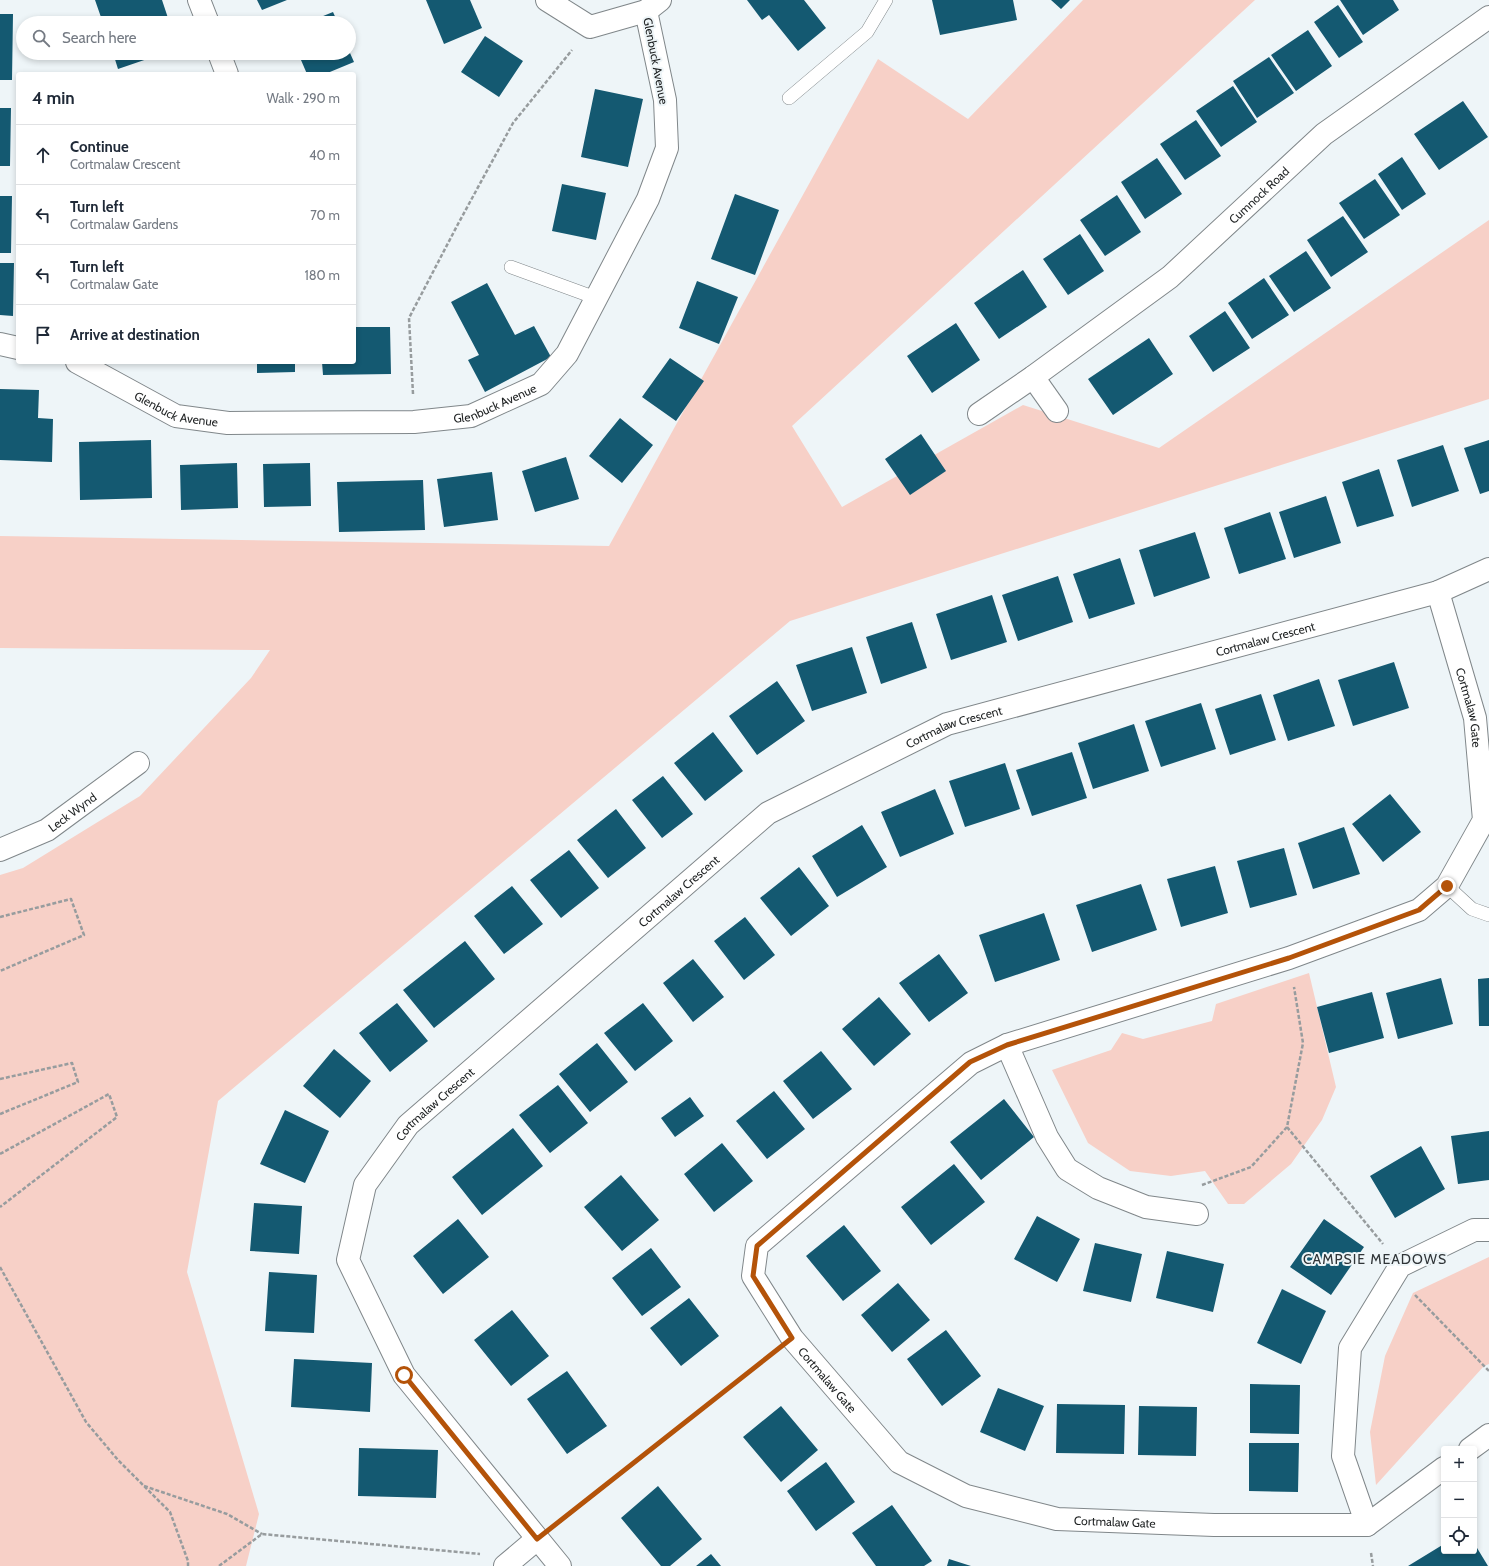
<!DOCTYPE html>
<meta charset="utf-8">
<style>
body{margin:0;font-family:Cabin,sans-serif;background:#f2f2f3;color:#1f2937}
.controls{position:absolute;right:12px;bottom:12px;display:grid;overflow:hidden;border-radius:4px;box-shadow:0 2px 6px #0003}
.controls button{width:36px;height:36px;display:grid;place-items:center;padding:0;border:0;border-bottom:1px solid #e0e1e3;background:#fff;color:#1f2937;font:20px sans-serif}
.stop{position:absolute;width:12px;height:12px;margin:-9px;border:3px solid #b45309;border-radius:50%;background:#fff}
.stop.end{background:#b45309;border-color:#fff;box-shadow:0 1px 4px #0008}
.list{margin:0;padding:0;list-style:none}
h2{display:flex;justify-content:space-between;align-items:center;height:52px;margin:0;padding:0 16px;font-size:17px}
h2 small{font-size:13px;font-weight:400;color:#747a83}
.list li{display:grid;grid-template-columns:26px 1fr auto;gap:12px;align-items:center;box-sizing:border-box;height:60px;padding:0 16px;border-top:1px solid #e0e1e3}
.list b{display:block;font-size:15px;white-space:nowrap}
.list p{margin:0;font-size:13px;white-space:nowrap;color:#747a83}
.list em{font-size:13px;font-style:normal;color:#747a83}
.icon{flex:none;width:22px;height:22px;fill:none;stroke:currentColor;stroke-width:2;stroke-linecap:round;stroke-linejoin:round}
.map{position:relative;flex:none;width:1489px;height:1566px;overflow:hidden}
.search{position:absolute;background:#fff;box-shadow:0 2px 6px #0003;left:16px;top:16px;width:340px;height:44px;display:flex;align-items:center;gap:10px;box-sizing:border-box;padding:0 14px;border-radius:22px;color:#747a83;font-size:15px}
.panel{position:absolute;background:#fff;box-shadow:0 2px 6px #0003;left:16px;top:72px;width:340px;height:292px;border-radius:4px}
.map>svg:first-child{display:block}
.green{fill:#f7d0c7}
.building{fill:#145971}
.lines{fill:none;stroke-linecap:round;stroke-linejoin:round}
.lane-casing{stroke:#80878a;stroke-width:14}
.street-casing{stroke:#80878a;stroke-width:24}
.path{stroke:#979c9e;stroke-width:2.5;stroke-dasharray:4 2;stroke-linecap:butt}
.lane{stroke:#fff;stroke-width:13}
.street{stroke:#fff;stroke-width:22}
.route{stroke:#b45309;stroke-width:5}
.labels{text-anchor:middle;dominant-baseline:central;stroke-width:4;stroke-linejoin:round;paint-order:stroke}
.street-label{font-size:12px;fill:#1e2122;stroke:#eef5f8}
.quarter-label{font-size:14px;letter-spacing:1px;fill:#303538;stroke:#eef5f8}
</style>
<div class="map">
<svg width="1489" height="1566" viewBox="0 0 1489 1566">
<rect width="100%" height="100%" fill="#eef5f8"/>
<!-- green -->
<path class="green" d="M1083,0H1255L792,426L842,507L1023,405L1159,448L1489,220V399L790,621L218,1101L187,1272L259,1514L246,1566H0V875L23,868L140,796L251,678L270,650L0,648V536L609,546L878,59L968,119Z
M1309,973L1336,1087L1322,1120L1291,1164L1244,1204H1228L1205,1171L1171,1176L1130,1171L1088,1143L1052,1070L1111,1050L1122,1033L1143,1039L1212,1021L1216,1004Z
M1489,1257V1364L1484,1366L1376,1485L1370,1432L1385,1356L1413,1293Z"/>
<!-- building -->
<path class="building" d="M95,0H162L168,18L153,23H103Z
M257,0H287L262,10Z
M426,0H470L482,28L444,44Z
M747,0H804L826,28L798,51L769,15L762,20Z
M932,0H1013L1017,20L940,35Z
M1051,0H1070L1061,9Z
M1340,0H1393L1399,10L1363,35Z
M1338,5L1363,42L1339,58L1314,22Z
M333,12L338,23H306Z
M0,14H13L12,80H0Z
M1308,30L1332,66L1296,91L1271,55Z
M485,36L523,61L499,97L461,72Z
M113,53H152L153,57L118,69Z
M298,53H350L354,62L325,74H307Z
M1269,57L1294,93L1257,118L1233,81Z
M1233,86L1257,122L1221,147L1196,111Z
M595,89L643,99L628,167L581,157Z
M1463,101L1488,137L1439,170L1414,134Z
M0,108H11L10,166H0Z
M1196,120L1221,156L1185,180L1160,144Z
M1402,157L1426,194L1402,210L1378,174Z
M1157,158L1182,194L1145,219L1121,182Z
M1375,179L1400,215L1364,239L1339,203Z
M562,184L606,193L596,240L552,231Z
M735,194L779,210L755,275L711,259Z
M1117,195L1141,232L1105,256L1080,220Z
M0,196H12L11,253H0Z
M1343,216L1368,252L1331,277L1307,240Z
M1080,234L1104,271L1068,295L1043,259Z
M1306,251L1331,288L1294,312L1269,276Z
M0,263H14L13,316L0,315Z
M1023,270L1047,307L999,339L974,303Z
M1264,278L1289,315L1252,339L1228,303Z
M697,281L738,297L719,344L679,328Z
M487,283L515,335L534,326L551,357L485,392L468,360L479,355L451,302Z
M1225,311L1250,348L1213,372L1189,336Z
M956,323L980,360L932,393L907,356Z
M354,327H390L391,374L323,375L322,362H354Z
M1149,338L1173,374L1113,415L1088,379Z
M670,358L704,381L676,421L642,397Z
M257,362H295V372L257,373Z
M0,389L39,390L38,418L53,419L52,462L0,460Z
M620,418L653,445L622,483L589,456Z
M921,434L946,471L910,495L885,459Z
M151,440L152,498L80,500L79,442Z
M1489,440V491L1480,494L1464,448Z
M1443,445L1459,491L1412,507L1397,460Z
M566,457L579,499L535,512L522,471Z
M237,463L238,508L181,510L180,465Z
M310,463L311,506L264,507L263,464Z
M1379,469L1394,516L1357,527L1342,482Z
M492,472L498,520L444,527L437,479Z
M423,480L425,530L339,532L337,482Z
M1326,496L1341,543L1294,558L1279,512Z
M1270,512L1286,559L1239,574L1224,528Z
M1195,532L1210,578L1154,597L1139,550Z
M1120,558L1135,604L1089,619L1073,574Z
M1058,576L1073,622L1018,641L1002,595Z
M992,595L1007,642L951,660L936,614Z
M912,622L927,668L881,684L866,637Z
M852,647L867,693L812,711L796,665Z
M1394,662L1409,708L1353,726L1338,680Z
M1319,679L1335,726L1288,741L1273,695Z
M777,681L805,721L757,755L729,716Z
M1261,694L1276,740L1230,755L1215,709Z
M1201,703L1216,749L1161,767L1145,721Z
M1134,724L1149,771L1093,789L1078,743Z
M713,732L743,771L705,801L674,763Z
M1072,752L1087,798L1032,816L1016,770Z
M1005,763L1020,809L965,827L949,781Z
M663,776L693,814L662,838L632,800Z
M935,789L954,834L900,857L881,812Z
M1390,794L1421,832L1383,862L1352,824Z
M616,809L646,848L608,878L577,840Z
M862,825L887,867L837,897L812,856Z
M1344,827L1360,874L1313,889L1298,843Z
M1284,848L1297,895L1250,908L1237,861Z
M569,850L599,888L561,918L530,880Z
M1215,866L1228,913L1181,927L1167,879Z
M799,867L829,906L791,936L760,898Z
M1141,884L1157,930L1092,952L1076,905Z
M512,886L543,924L504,954L474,916Z
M1044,913L1060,960L995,982L979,935Z
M745,917L775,955L744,980L714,941Z
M465,941L495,979L434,1028L403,990Z
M939,954L968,993L929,1022L899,983Z
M693,959L724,997L693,1022L663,983Z
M1441,978L1453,1024L1398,1039L1386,993Z
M1489,978V1026H1479L1478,979Z
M1372,992L1384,1038L1329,1053L1317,1007Z
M879,997L911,1034L874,1066L842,1029Z
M397,1003L428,1041L390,1072L359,1033Z
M643,1003L673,1041L635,1071L604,1033Z
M597,1043L628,1082L590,1112L559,1074Z
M334,1049L371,1081L340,1118L303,1086Z
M821,1051L852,1089L813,1119L783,1081Z
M558,1085L588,1123L550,1153L519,1115Z
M774,1091L805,1129L767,1159L736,1121Z
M690,1097L704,1116L675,1137L661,1118Z
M1004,1099L1034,1137L981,1180L950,1142Z
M285,1110L329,1131L305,1183L260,1164Z
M513,1128L543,1166L482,1215L452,1177Z
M1489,1131V1180L1458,1184L1451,1136Z
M722,1143L753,1181L714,1212L684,1174Z
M1421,1146L1445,1189L1395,1218L1370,1176Z
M954,1164L985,1202L931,1245L901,1207Z
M621,1175L659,1220L622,1251L584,1207Z
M254,1203L302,1206L299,1254L250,1251Z
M1037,1216L1080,1239L1057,1282L1014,1259Z
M458,1219L489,1257L443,1294L413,1256Z
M1324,1219L1364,1247L1331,1295L1290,1267Z
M844,1225L881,1271L843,1301L806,1256Z
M1095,1243L1142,1254L1131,1302L1083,1291Z
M651,1248L681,1287L642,1316L612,1278Z
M1167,1251L1224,1264L1213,1312L1156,1298Z
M269,1272L317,1275L314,1333L265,1331Z
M898,1283L930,1320L892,1352L861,1315Z
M1282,1289L1326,1311L1301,1364L1257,1343Z
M689,1298L719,1336L681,1366L650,1328Z
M512,1310L549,1356L511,1386L474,1340Z
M946,1330L981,1376L942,1406L907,1359Z
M294,1359L372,1363L370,1412L291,1407Z
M567,1371L607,1426L567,1454L527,1399Z
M1250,1384L1300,1385L1299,1434L1250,1433Z
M998,1388L1044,1406L1025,1451L980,1432Z
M1057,1404L1125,1405L1124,1454L1056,1453Z
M781,1406L818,1450L781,1482L743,1437Z
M1139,1406L1197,1407L1196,1456L1138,1455Z
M1249,1443H1299L1298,1492L1249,1491Z
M359,1448L438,1450L436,1498L358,1496Z
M826,1462L855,1502L816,1531L787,1491Z
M658,1486L702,1539L670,1566H661L621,1518Z
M892,1505L932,1561L924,1566H876L852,1533Z
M1474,1543L1488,1566H1408L1444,1544V1551H1474Z
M711,1554L721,1566H696Z
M949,1559L971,1566H947Z"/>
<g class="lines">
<defs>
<path id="lane" d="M789,98L867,32L886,0
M511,267L596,298
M1447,886L1472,909L1489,915"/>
<g id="street">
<path d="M199,0L208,23"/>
<path d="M547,0L590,27L646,11L660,0"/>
<path d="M219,53L227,74"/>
<path d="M0,344L18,348"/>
<path id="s1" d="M77,362L176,416L228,423L414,422L471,416L541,384L567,354L648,199L667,148L665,100L646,11"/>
<path d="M1033,377L1057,411"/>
<path id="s2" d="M979,414L1033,377L1170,277L1324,134L1489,17"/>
<path id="s3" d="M1438,592L1475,718L1484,820L1447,886L1419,910L1289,958L1007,1045L971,1063L757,1246L753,1276L792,1338L899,1462L966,1496L1057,1519L1214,1525H1367L1444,1468"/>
<path id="s4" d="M0,850L47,830L138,763"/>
<path d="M1007,1045L1047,1137L1067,1169L1098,1188L1146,1207L1197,1214"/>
<path d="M1470,1449L1489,1435"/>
<path d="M1367,1525L1343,1456L1350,1348L1400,1266L1474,1230H1489"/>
<path d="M505,1566L537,1539"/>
<path id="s5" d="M560,1566L404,1375L348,1260L365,1185L408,1125L768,813L947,724L1438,592L1489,569"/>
</g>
</defs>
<!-- lane casing -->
<use href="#lane" class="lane-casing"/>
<!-- street casing -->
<use href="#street" class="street-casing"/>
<!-- path -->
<path class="path" d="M413,394L409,318L458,224L513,123L572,50
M0,917L71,899L84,935L0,971
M0,1079L72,1063L78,1082L0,1114
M1287,1127L1383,1244
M0,1154L109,1094L117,1117L0,1207
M1202,1185L1251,1167L1287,1127L1303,1043L1294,987
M0,1267L86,1422L118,1460L170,1512L188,1561V1566
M1415,1295L1489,1371
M144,1486L227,1514L262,1534
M560,1522L771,1355
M1371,1553L1373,1566
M219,1566L262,1534L480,1554"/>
<!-- lane -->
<use href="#lane" class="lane"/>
<!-- street -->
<use href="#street" class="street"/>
</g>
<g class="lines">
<!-- route -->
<path class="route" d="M404,1375L537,1539L792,1338L753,1276L757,1246L970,1062L1007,1045L1289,958L1419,910L1447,886"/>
</g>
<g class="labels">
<!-- street labels -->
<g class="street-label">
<text transform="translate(656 61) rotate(79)">Glenbuck Avenue</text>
<text stroke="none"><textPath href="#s2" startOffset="356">Cumnock Road</textPath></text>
<text stroke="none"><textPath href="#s1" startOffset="435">Glenbuck Avenue</textPath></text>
<text stroke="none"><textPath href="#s1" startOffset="111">Glenbuck Avenue</textPath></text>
<text stroke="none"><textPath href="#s5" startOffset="1531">Cortmalaw Crescent</textPath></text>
<text stroke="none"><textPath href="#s3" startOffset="120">Cortmalaw Gate</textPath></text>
<text stroke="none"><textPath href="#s5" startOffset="1207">Cortmalaw Crescent</textPath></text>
<text stroke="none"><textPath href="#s4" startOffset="82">Leck Wynd</textPath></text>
<text stroke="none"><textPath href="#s5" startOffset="883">Cortmalaw Crescent</textPath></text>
<text stroke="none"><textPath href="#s5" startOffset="559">Cortmalaw Crescent</textPath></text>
<text stroke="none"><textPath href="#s3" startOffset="1260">Cortmalaw Gate</textPath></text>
<text stroke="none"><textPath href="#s3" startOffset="1596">Cortmalaw Gate</textPath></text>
</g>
<!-- quarter labels -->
<g class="quarter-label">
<text x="1375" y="1259">CAMPSIE MEADOWS</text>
</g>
</g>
</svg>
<div class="controls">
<button>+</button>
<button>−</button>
<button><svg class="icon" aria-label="locate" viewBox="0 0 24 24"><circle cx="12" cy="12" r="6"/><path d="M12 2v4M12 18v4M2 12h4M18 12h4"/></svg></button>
</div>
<div class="stop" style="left:404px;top:1375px"></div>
<div class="stop end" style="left:1447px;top:886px"></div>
<div class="search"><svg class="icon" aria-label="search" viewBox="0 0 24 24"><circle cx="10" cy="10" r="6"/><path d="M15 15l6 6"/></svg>Search here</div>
<section class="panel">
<h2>4 min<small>Walk · 290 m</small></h2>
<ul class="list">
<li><svg class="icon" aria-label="ahead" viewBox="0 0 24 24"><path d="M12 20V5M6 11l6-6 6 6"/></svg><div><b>Continue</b><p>Cortmalaw Crescent</p></div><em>40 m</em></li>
<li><svg class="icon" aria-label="left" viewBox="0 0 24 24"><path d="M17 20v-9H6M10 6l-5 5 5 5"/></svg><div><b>Turn left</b><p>Cortmalaw Gardens</p></div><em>70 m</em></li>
<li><svg class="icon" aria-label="left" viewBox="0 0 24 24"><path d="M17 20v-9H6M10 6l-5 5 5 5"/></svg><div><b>Turn left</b><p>Cortmalaw Gate</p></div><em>180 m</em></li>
<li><svg class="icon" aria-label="arrive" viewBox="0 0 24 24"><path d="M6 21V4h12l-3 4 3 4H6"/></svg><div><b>Arrive at destination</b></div></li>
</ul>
</section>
</div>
